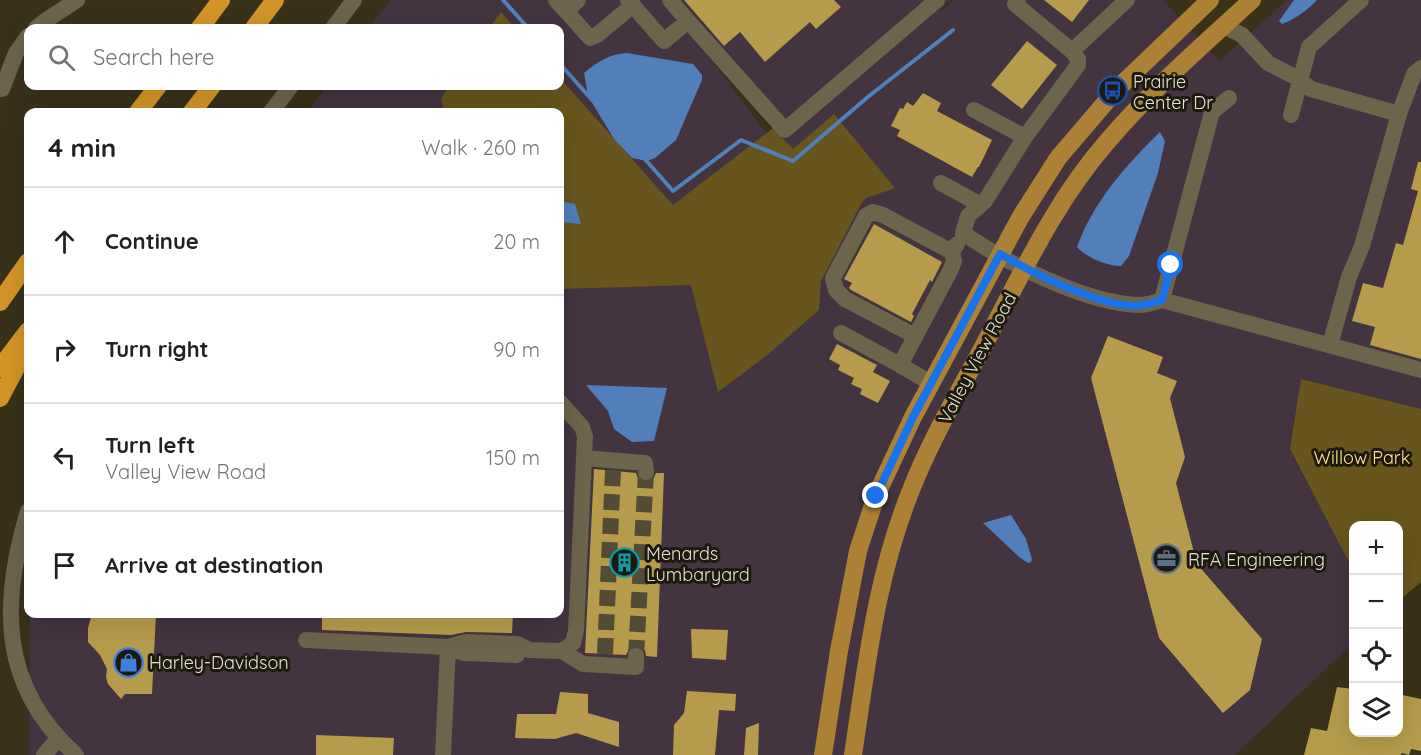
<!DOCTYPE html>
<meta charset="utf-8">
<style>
body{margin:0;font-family:Quicksand,sans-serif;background:#f2f2f2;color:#202124}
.controls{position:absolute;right:18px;bottom:18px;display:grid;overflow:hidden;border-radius:12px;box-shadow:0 6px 24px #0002}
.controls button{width:54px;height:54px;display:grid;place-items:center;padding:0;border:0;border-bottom:2px solid #e0e0e0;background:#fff;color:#202124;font:30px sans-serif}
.stop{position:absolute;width:18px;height:18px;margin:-14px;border:4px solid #1a73e8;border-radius:50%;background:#fff}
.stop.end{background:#1a73e8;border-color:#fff;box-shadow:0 2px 6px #0008}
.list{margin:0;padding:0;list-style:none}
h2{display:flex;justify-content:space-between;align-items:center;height:78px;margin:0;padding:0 24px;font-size:26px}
h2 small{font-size:20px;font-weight:400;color:#757577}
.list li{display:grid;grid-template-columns:39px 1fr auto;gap:18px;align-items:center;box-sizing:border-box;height:108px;padding:0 24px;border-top:2px solid #e0e0e0}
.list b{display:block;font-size:22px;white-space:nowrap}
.list p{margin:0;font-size:20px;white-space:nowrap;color:#757577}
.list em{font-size:20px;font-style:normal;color:#757577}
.icon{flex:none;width:33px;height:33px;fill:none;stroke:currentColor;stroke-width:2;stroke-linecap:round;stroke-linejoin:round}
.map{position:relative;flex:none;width:1421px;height:755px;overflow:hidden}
.search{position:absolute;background:#fff;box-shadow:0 6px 24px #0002;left:24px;top:24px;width:540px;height:66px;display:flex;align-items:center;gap:15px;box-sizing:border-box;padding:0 21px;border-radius:12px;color:#757577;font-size:22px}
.panel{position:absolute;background:#fff;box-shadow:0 6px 24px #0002;left:24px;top:108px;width:540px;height:510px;border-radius:12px}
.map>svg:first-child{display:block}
.commercial{fill:#433440;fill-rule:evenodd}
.green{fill:#67551d}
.water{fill:#507fba}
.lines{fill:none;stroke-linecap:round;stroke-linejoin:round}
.stream{stroke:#507fba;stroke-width:4}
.building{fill:#b59b4b}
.minor-tunnel{stroke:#534b35;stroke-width:16;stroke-dasharray:16 8;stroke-linecap:butt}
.minor{stroke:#6c644b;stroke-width:16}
.major{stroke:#aa8135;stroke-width:18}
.highway{stroke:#d39427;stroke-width:18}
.route{stroke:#1a73e8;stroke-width:8}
.labels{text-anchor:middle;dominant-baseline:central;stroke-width:6;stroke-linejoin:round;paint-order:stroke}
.poi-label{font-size:18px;fill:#e4dfd1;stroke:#1d190f;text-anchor:start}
.street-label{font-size:18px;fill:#e4dfd1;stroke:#1d190f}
.park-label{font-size:18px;fill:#fee18e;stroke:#1d190f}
</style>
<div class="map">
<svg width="1421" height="755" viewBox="0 0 1421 755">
<rect width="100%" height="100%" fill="#39311a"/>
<!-- commercial -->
<path class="commercial" d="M390,0H951L941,9L942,11L954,0H1163L1219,61L1287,0H1421V410L1301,380L1292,454L1345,554L1353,565V643L1235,755H29L30,614H560V112H308L327,86H560V28H369ZM702,47L793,150L784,157Z"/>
<!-- green -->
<path class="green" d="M501,12L515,28H489Z
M560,78L673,205L773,128L793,149L834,114L895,188L866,198L861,204L821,281L819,310L766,356L718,392L691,285L560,289V112H444L441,98L450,86H560Z
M1301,379L1421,409V582L1399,601L1398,526H1354L1353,570L1290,449Z"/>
<!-- water -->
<path class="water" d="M1294,0H1317C1307,10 1296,19 1282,24L1279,21Z
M627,53L693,64L702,75V80L676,140L655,158L647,161L632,158L614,139L588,96L584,73C598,61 610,54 627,53Z
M1160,132L1165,141L1158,173L1129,256L1121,266C1107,266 1087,258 1077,247C1093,202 1126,165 1160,132Z
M560,201L575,204L581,224L560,222Z
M586,385L667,388L654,441L632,442L614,429L608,411Z
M1011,515L1026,539L1032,559L1031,562L1028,563L1019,557L983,523Z"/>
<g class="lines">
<!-- stream -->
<path class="stream" d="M503,0L528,28
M560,64L593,101
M644,158L673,191L741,140L793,161L869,96L953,30"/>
</g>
<!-- building -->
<path class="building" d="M684,0H834L841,7L816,29L810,22L765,62L740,32L724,46Z
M1044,0H1089L1072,22Z
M1027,41L1057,65L1022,109L991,85Z
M923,93L941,103L937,111L992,140L979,167H978L972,177L897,136L900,130L891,126L900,108L903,109L907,102L913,106Z
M1418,162H1421V359L1370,345L1375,327L1352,321L1363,283L1383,288L1396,243L1403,245L1418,191L1411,189Z
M874,224L942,262L932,282L930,280L912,314L914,316L911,322L851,290L849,288L852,283L844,279Z
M1108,336L1163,357L1157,373L1177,381L1170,398L1185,457L1176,483L1197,564L1262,639L1250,690L1223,713L1159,638L1091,378Z
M837,344L877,365L873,372L890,381L878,403L860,394L862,389L851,384L854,378L838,370L840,365L829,359Z
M594,469L636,473L638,479L647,482L653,480L656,473H664L657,657L646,656L645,650L637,646L630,647L626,655L585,653Z
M92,614H156L152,694H125L121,699L108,684L106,677L107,669L100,655L88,642V628Z
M322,614H513L512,633L466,632L451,635L322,630Z
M691,629L728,630L726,660L692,658Z
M1337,687L1353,689V732H1398V694L1421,699V751L1411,749L1409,755L1402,753L1401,755H1304L1311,728L1327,731Z
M687,691L736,694L735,711L719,710L715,755H673L674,725L684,713Z
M560,692L588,694V713L619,722V747L576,733L555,739L515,738L517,714H556Z
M759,723L758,755H744L746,728Z
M316,735L394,738L393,755H316Z"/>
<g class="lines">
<!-- minor-tunnel -->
<path class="minor-tunnel" d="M605,654L613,470
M636,656L646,472"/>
<!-- minor -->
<path class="minor" d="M556,0L566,11L578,0
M628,0L664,41L688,21L785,130L937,0
M670,0L688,21
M1018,0L1015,4L1072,51L1078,59V65L1025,137L985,201L968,216L963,233C1006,263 1087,304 1140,305C1147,305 1155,302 1162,300L1421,370
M566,11L590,38L597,35L633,5
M1224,26L1242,35L1268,63L1299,79L1311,89L1399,114L1362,246L1349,277L1330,345
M36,28L45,21L77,0
M333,28L354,0
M1072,51L1127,0
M2,89L16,53L28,36
M974,110L1025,137
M271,112L291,86
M1399,114L1414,74L1421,68
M1291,115L1309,47L1361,0
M941,183L981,205
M1162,300L1212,112L1229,98
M841,333L900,365
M915,336L845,299L836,290L833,278L866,216L873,212L883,215L952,252
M931,383L900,365L951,269L954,261L952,252L957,244
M584,458L645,463L646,472
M28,511C0,605 0,687 76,755
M306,640L448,647L466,642L517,644L529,650L562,651L573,643L576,631L585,436L582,427L560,402
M448,647L464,653L517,655
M562,651L583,664L636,667V656
M44,755L57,740
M443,755L448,647"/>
<!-- major -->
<path class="major" d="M823,755L839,651L858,551L876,496L913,417L1020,218L1058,158L1117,89L1210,0
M853,755C867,663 876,577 911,490C934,431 969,376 997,320C1029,259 1060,196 1106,143C1150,91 1202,46 1252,0"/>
<!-- highway -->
<path class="highway" d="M200,28L221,0
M254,28L275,0
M138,112L158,86
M192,112L212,86
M0,302L28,262
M0,368L28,331
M0,398L28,345"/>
</g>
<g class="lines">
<!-- route -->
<path class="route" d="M876,496L913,417L1000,254C1033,273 1107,311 1144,305C1150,304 1157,301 1162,300L1171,265"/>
</g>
<!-- icons -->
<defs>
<symbol id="bus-ring" viewBox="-11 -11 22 22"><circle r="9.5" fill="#1d190f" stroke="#1a4fb4" stroke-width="1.5"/><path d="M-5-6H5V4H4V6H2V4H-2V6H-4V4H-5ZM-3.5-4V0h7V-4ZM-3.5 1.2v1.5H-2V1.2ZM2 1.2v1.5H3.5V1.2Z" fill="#1a4fb4"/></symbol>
<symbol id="office-ring" viewBox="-11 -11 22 22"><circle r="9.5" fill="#1d190f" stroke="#5c6f8a" stroke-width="1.5"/><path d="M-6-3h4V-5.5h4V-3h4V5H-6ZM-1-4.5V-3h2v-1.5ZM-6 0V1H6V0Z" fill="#5c6f8a"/></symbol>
<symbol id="building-ring" viewBox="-11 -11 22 22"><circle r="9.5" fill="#1d190f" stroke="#0f9aa8" stroke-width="1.5"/><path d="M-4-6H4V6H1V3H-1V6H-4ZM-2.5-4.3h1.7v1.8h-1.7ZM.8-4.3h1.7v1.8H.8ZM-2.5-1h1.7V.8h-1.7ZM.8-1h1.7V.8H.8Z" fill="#0f9aa8"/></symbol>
<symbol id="shop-ring" viewBox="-11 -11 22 22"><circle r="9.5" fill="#1d190f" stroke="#3f7fe0" stroke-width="1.5"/><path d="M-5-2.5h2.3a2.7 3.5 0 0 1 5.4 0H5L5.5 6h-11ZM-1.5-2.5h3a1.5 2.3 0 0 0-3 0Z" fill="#3f7fe0"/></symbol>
</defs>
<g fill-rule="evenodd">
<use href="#bus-ring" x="1096" y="74" width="33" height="33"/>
<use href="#office-ring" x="1150" y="542" width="33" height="33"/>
<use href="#building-ring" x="608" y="546" width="33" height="33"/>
<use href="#shop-ring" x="112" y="646" width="33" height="33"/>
</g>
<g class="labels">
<!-- poi labels -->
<g class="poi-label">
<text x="1133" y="81">Prairie<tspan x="1133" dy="21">Center Dr</tspan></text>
<text x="646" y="553">Menards<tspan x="646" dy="21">Lumbaryard</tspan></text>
<text x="1188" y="559">RFA Engineering</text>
<text x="149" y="662">Harley-Davidson</text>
</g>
<!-- street labels -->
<g class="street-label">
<text transform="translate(977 358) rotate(-62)">Valley View Road</text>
</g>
<!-- park labels -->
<g class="park-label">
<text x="1362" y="457">Willow Park</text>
</g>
</g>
</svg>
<div class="controls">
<button>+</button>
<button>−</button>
<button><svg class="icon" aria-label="locate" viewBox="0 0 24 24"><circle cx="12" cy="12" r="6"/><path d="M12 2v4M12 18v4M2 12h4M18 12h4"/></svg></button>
<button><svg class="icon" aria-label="layers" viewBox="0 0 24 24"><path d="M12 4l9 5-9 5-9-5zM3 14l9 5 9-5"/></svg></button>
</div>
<div class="stop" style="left:1171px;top:265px"></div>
<div class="stop end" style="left:876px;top:496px"></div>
<div class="search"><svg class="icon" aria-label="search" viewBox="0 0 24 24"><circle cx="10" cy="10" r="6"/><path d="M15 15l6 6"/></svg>Search here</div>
<section class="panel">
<h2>4 min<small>Walk · 260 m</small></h2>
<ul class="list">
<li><svg class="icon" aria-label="ahead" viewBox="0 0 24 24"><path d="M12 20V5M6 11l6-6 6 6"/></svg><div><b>Continue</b></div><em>20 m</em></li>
<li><svg class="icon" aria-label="right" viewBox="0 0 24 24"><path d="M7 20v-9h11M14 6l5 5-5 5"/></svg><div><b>Turn right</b></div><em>90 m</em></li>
<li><svg class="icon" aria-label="left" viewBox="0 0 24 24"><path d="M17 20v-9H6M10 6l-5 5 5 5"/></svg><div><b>Turn left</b><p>Valley View Road</p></div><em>150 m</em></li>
<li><svg class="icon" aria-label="arrive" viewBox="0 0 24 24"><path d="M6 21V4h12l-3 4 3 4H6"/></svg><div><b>Arrive at destination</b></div></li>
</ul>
</section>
</div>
